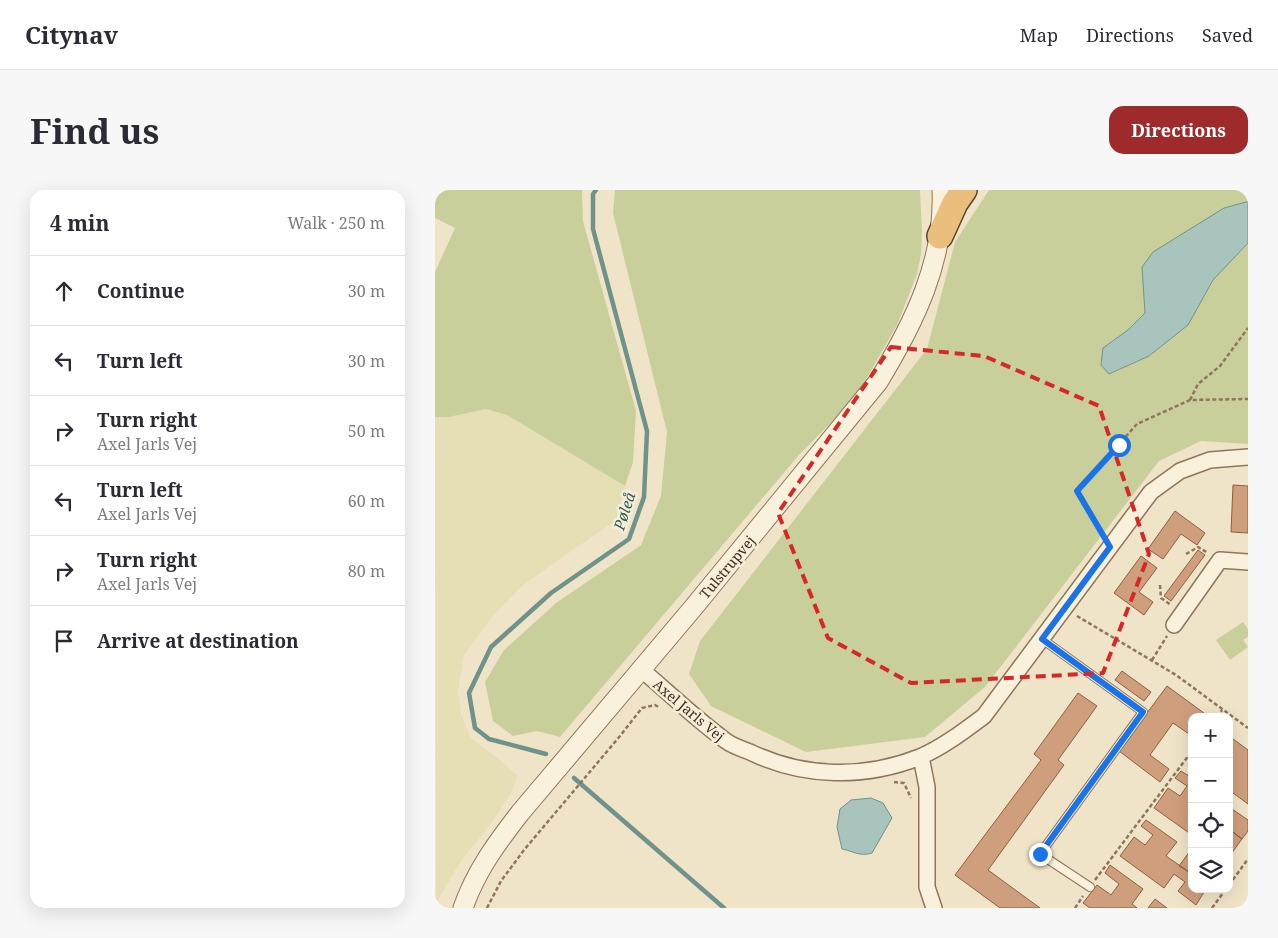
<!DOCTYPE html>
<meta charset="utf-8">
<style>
body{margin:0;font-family:"Noto Serif",serif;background:#f7f7f7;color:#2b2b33}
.controls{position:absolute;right:15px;bottom:15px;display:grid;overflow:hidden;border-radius:10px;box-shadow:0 5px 20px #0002}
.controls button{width:45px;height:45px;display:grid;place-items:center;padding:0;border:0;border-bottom:1px solid #e1e1e2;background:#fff;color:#2b2b33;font:25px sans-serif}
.stop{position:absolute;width:15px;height:15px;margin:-11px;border:4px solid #1a73e8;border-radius:50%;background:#fff}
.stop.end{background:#1a73e8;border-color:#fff;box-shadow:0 1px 5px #0008}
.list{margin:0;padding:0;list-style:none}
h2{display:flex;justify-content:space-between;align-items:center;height:65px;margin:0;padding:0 20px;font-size:21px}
h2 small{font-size:16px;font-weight:400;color:#7c7c81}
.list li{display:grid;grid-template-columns:32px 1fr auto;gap:15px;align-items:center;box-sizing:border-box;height:70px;padding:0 20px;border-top:1px solid #e1e1e2}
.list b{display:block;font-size:19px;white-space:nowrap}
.list p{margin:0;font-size:16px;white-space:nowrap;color:#7c7c81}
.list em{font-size:16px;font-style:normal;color:#7c7c81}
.icon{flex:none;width:28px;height:28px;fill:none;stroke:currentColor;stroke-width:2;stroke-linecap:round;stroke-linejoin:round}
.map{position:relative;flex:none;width:813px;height:718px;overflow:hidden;border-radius:15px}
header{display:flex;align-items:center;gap:30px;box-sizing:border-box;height:70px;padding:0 25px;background:#fff;border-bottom:1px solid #e1e1e2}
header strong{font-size:24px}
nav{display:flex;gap:28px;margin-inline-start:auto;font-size:18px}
.intro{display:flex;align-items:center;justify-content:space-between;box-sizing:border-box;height:120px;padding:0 30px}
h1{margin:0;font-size:35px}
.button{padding:12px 22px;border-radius:15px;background:#9e2a2b;color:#fff;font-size:18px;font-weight:700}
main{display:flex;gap:30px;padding:0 30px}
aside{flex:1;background:#fff;border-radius:15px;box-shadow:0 5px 20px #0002}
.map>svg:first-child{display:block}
.farmland{fill:#e6deb5}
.green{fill:#c9cf9b}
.water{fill:#a9c4bc;stroke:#6f938a}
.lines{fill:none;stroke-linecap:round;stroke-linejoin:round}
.stream{stroke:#6f938a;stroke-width:4.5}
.building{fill:#cf9f7d;stroke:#8d5f41}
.service-casing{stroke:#8d765c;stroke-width:10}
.minor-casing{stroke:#8d765c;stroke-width:18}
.tertiary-casing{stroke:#8d765c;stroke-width:21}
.trunk-casing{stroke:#5b4430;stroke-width:28}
.path{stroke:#8d765c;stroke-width:2.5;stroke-dasharray:4 2.5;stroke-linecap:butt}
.service{stroke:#faf1dc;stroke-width:8}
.minor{stroke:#faf1dc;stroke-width:15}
.tertiary{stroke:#faf1dc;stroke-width:19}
.trunk{stroke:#eabe7c;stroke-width:25}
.route{stroke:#1a73e8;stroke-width:6}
.marked{fill:none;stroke:#d62828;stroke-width:4;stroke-dasharray:10 6;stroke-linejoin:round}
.labels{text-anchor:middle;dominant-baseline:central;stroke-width:5;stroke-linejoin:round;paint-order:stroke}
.street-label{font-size:14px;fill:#3d2e20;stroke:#f7eed8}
.water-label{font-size:15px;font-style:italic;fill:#2f5d5a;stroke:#f7eed8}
</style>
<header>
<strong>Citynav</strong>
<nav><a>Map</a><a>Directions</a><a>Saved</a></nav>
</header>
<div class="intro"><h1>Find us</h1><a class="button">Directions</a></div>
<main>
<aside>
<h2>4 min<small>Walk · 250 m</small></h2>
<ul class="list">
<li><svg class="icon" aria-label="ahead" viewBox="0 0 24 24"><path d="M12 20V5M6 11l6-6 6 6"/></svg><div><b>Continue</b></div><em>30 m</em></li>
<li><svg class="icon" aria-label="left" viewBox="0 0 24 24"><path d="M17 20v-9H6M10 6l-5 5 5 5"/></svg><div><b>Turn left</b></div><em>30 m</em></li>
<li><svg class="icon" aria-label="right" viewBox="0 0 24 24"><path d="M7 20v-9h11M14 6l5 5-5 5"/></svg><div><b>Turn right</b><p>Axel Jarls Vej</p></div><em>50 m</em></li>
<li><svg class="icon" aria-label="left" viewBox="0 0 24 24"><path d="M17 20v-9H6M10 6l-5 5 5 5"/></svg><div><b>Turn left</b><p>Axel Jarls Vej</p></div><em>60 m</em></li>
<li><svg class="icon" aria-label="right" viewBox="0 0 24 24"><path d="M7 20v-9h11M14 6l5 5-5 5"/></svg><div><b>Turn right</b><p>Axel Jarls Vej</p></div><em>80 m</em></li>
<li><svg class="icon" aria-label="arrive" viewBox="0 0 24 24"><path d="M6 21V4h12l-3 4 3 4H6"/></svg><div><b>Arrive at destination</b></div></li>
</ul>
</aside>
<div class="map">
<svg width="813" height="718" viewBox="0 0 813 718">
<rect width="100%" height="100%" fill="#f0e4c8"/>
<!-- farmland -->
<path class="farmland" d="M51,219L72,225L190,296L181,330L88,395L56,428L29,465L23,501L26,524L36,548L65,570L83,586L75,604L56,634L26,671L1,713L0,227H14Z"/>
<!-- green -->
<path class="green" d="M0,0H147L148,31L201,221L198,272L190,296L72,225L51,219L14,227H0V82L20,38L0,28Z
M180,0H485L487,42L486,64L482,84L462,135L421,207L364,265L125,547L102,541L78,546L58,531L50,492L69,460L121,413L206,355L226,306L232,242L178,23Z
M554,0H813V12H810L707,77L710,123L693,140L668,158L675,184L714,166L753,135L778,90L813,53V254L766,251L724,271L550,497L490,547L371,562L276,516L254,484L265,451L492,159L520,52Z
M808,432L813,439V447L808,450L813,457L795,470L781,450Z"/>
<!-- water -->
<path class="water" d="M811,12H813V53L778,90L753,135L714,166L674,184L666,175L668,158L693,140L710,123L707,77L718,62L789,18Z
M436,608L448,613L457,628L437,663C425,667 418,661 407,659L402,637L405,619L416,610Z"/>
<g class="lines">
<!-- stream -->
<path class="stream" d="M111,564L54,549L40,538L34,503L56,457L116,403L194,349L209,307L212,241L158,39V4L161,0
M139,588L289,718"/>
</g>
<!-- building -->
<path class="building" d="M798,295L813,296V343L796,342Z
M740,321L770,343L762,355L746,344L728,369L713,359Z
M763,360L770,365L736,411L729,406Z
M706,366L722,378L704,402L718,412L709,425L679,403Z
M687,481L716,502L709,511L680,490Z
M732,496L773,526L757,527V546L738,533L715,565L734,579L725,592L684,561Z
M643,503L662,516L623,570L629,575L553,680L605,718H565L520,685L606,570L599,564Z
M794,546L813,560V614L794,600Z
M746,581L757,588V645L719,618L733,598L745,606L752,596L740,588Z
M794,617L813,630V641L807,649L794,639Z
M711,630L742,652L731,666L757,684V699H771L761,715L743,701L750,692L739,684L729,698L685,666L699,647L710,655L718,645L706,636Z
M794,639L807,649L796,664L794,663Z
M755,661L757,662V684L744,676Z
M675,675L708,699L697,714L702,718H655L648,713L662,695L676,705L684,694L670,683Z
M720,709L732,718H713Z"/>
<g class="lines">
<defs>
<path id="service" d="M607,449L708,522L605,664L655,697"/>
<path id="minor" d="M739,435L785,370L813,372
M207,480C234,503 262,530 291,551C298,556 307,559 315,562C369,588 429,589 485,567C508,557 529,541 549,526L716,302L745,281L775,270L813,267
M486,567L492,597V697L499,718"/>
<path id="tertiary" d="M28,718C41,681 61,654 85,623L258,418L443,192C479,133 510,71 507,0"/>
<path id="trunk" d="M505,46L520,13L529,0"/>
</defs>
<!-- service casing -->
<use href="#service" class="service-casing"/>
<!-- minor casing -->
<use href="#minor" class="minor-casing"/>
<!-- tertiary casing -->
<use href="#tertiary" class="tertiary-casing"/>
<!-- trunk casing -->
<use href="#trunk" class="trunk-casing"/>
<!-- path -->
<path class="path" d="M755,210L763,194L785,176L813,138
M667,345L642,301L702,234L755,210L813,209
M751,364L763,357L773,363
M725,395L726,408L736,415
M642,426L741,485L813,538
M717,470L732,446
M782,527L787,520
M459,592L469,593L476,608
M660,690L757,561
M794,695L813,669
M52,718L66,691L89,660L185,546L207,518L220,515L225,518
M640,718L648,706
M777,718L791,699"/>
<!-- service -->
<use href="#service" class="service"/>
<!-- minor -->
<use href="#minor" class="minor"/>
<!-- tertiary -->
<use href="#tertiary" class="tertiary"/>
<!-- trunk -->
<use href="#trunk" class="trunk"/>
</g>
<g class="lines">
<!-- route -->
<path class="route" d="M605,664L708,522L607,449L675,357L642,301L684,255"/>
</g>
<!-- marked area -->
<path class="marked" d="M456,157L549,166L664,216L714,364L668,483L476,493L393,448L343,323Z"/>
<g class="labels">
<!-- street labels -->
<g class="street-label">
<text transform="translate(292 377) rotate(-50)">Tulstrupvej</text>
<text transform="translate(254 520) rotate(40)">Axel Jarls Vej</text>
</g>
<!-- water labels -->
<g class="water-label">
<text transform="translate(189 321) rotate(-72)">Pøleå</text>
</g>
</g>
</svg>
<div class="controls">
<button>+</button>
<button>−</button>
<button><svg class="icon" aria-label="locate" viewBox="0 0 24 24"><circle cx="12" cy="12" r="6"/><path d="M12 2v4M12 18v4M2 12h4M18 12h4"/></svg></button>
<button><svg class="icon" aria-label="layers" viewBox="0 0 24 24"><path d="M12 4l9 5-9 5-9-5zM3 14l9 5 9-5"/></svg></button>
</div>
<div class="stop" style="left:684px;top:255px"></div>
<div class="stop end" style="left:605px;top:664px"></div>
</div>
</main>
